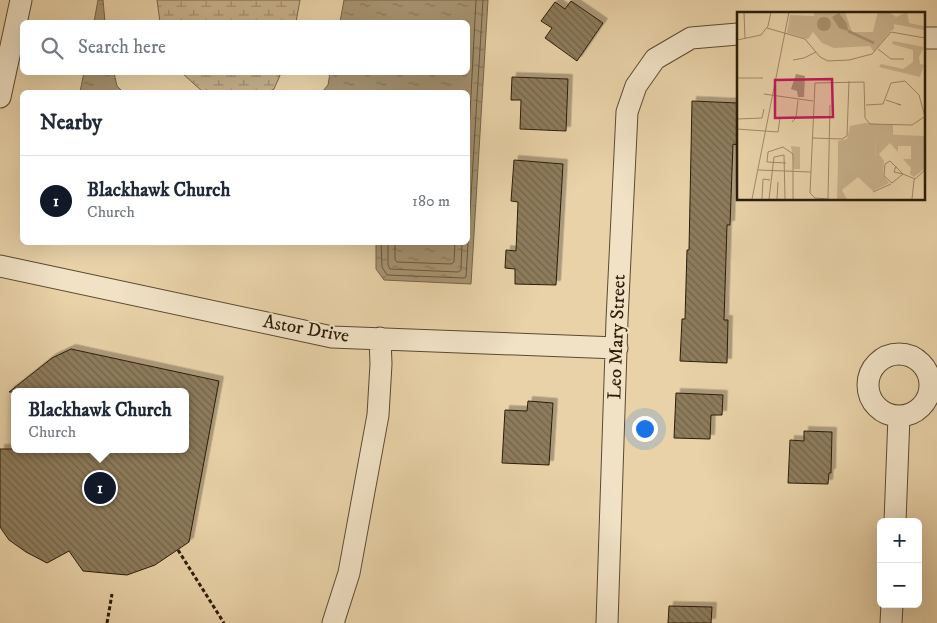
<!DOCTYPE html>
<meta charset="utf-8">
<style>
body{margin:0;font-family:"IM FELL DW Pica",serif;background:#f6f6f7;color:#1f2937}
.controls{position:absolute;right:15px;bottom:15px;display:grid;overflow:hidden;border-radius:8px;box-shadow:0 5px 20px #0002}
.controls button{width:45px;height:45px;display:grid;place-items:center;padding:0;border:0;border-bottom:1px solid #e0e1e3;background:#fff;color:#1f2937;font:25px sans-serif}
.you{position:absolute;left:644px;top:428px;width:18px;height:18px;margin:-12px;border:4px solid #fff;border-radius:50%;background:#1a73e8;box-shadow:0 0 0 8px #1a73e833}
.badge{display:grid;place-items:center;width:32px;height:32px;border-radius:50%;background:#111827;color:#fff;font-size:16px;font-weight:700}
.pin{position:absolute;translate:-50% -50%;border:2px solid #fff;box-shadow:0 1px 5px #0006}
.popup{position:absolute;left:11px;top:388px;width:178px;height:65px;box-sizing:border-box;display:grid;place-content:center;border-radius:8px;background:#fff;filter:drop-shadow(0 1px 4px #0005);font-size:16px;white-space:nowrap;color:#747a83}
.popup b{font-size:19px;color:#1f2937}
.popup::after{content:'';position:absolute;left:50%;top:100%;margin-left:-10px;border:10px solid transparent;border-top-color:#fff}
.list{margin:0;padding:0;list-style:none}
h2{display:flex;justify-content:space-between;align-items:center;height:65px;margin:0;padding:0 20px;font-size:21px}
h2 small{font-size:16px;font-weight:400;color:#747a83}
.list li{display:grid;grid-template-columns:32px 1fr auto;gap:15px;align-items:center;box-sizing:border-box;height:90px;padding:0 20px;border-top:1px solid #e0e1e3}
.list b{display:block;font-size:19px;white-space:nowrap}
.list p{margin:0;font-size:16px;white-space:nowrap;color:#747a83}
.list em{font-size:16px;font-style:normal;color:#747a83}
.icon{flex:none;width:28px;height:28px;fill:none;stroke:currentColor;stroke-width:2;stroke-linecap:round;stroke-linejoin:round}
.map{position:relative;flex:none;width:937px;height:623px;overflow:hidden}
.search{position:absolute;background:#fff;box-shadow:0 5px 20px #0002;left:20px;top:20px;width:450px;height:55px;display:flex;align-items:center;gap:12px;box-sizing:border-box;padding:0 18px;border-radius:8px;color:#747a83;font-size:19px}
.panel{position:absolute;background:#fff;box-shadow:0 5px 20px #0002;left:20px;top:90px;width:450px;height:155px;border-radius:8px}
.map>svg:first-child{display:block}
.wetland{fill:url(#wetland-marsh);stroke:#7a684b}
.water{fill:url(#water-ripples);stroke:#766448}
.lines{fill:none;stroke-linecap:round;stroke-linejoin:round}
.shore{stroke:#69583e;stroke-width:1}
.building{fill:url(#building-back-hatch);stroke:#2a1d09;filter:url(#shadow)}
.minor-casing{stroke:#5a4a31;stroke-width:23}
.path{stroke:#2a1d09;stroke-width:3;stroke-dasharray:4 2.5;stroke-linecap:butt}
.minor{stroke:#f1e2c6;stroke-width:21}
.labels{text-anchor:middle;dominant-baseline:central;stroke-width:4;stroke-linejoin:round;paint-order:stroke}
.street-label{font-size:19px;fill:#2a1d09;stroke:#f1e2c6}
.inset-river{fill:none;stroke:#a89472;stroke-width:2.5}
.inset-road{fill:none;stroke:#9d8a68;stroke-width:1}
.view{fill:#c2185b;fill-opacity:0.15;stroke:#c2185b;stroke-width:2.5}
.inset-edge{fill:none;stroke:#2a1d09;stroke-width:2.5}
</style>
<div class="map">
<svg width="937" height="623" viewBox="0 0 937 623">
<defs>
<pattern id="wetland-marsh" width="20" height="14" patternUnits="userSpaceOnUse" patternTransform="scale(1.25)"><rect width="20" height="14" fill="#c9b38d"/><path d="M1 5h8M5 5V1M11 12h8M15 12V8" fill="none" stroke="#a39171"/></pattern>
<pattern id="water-ripples" width="26" height="14" patternUnits="userSpaceOnUse" patternTransform="scale(1.25)"><rect width="26" height="14" fill="#a89472"/><path d="M2 4q2-2 4 0t4 0M15 11q2-2 4 0t4 0" fill="none" stroke="#89785c"/></pattern>
<pattern id="building-back-hatch" width="6" height="6" patternUnits="userSpaceOnUse" patternTransform="scale(1.25)"><rect width="6" height="6" fill="#8d7b5c"/><path d="M-1 5l2 2M0 0l6 6M5-1l2 2" fill="none" stroke="#73644a"/></pattern>
<filter id="shadow"><feDropShadow dx="4.5" dy="-4.5" stdDeviation="0" flood-color="#0004"/></filter>
</defs>
<rect width="100%" height="100%" fill="#e9d2a8"/>
<filter id="stains"><feTurbulence type="fractalNoise" baseFrequency=".004" numOctaves="4"/><feColorMatrix values="0 0 0 0 .2 0 0 0 0 .09 0 0 0 0 .02 0 0 0 .5 -.17"/></filter>
<radialGradient id="worn" r=".72"><stop offset=".6" stop-color="#630" stop-opacity="0"/><stop offset="1" stop-color="#630" stop-opacity=".3"/></radialGradient>
<!-- wetland -->
<path class="wetland" d="M157,0H300L296,22H160Z
M182,73H281L274,89L268,92H203Z"/>
<!-- water -->
<path class="water" d="M98,0H103L105,22H94Z
M344,0H488L471,284L384,280L376,269V243L468,242V92H322L328,85L330,73L468,72V22H340Z
M84,72L114,73L117,86L123,92H80Z"/>
<g class="lines">
<!-- shore -->
<path class="shore" d="M468,152L476,0
M381,242L382,267L387,275L464,278L466,277L483,0
M388,242V265L390,269L458,272L461,270L462,242
M395,242V260L397,262L451,264L454,262L455,242"/>
</g>
<!-- building -->
<path class="building" d="M571,1L603,23L577,61L545,38L552,28L541,21L555,2L565,9Z
M512,77L568,79L566,131L520,129L521,100H511Z
M692,101L738,103L737,145L733,144L730,225H727L724,320H728L727,363L680,361L682,319H685L687,250H689Z
M514,160L563,164L556,285L515,284V269L505,268L506,250L516,251L518,202L511,201Z
M71,349L219,381L189,542L155,565L127,575L83,571L69,551L47,563L26,552L9,540L0,527V449H185V392H9L52,358Z
M676,393L723,395L722,415H711L710,439L674,438Z
M528,401L553,403L549,465L502,463L505,410L527,411Z
M804,431L832,432L831,473H829L828,484L788,483L790,440L804,441Z
M669,606L712,607L711,623H668Z"/>
<g class="lines">
<defs>
<path id="minor" d="M923,38H937
M0,97L21,0
M0,266L332,337L617,348
M868 385a31 31 0 1 1 62 0a31 31 0 1 1-62 0Z
M895,522L899,416
M333,623L349,573L378,415L381,364L380,338
M607,623L617,320L627,112L636,86L655,59L691,38L738,34
M891,623L892,604"/>
</defs>
<!-- minor casing -->
<use href="#minor" class="minor-casing"/>
<!-- path -->
<path class="path" d="M178,550L224,623
M107,623L112,594"/>
<!-- minor -->
<use href="#minor" class="minor"/>
</g>
<g class="labels">
<!-- street labels -->
<g class="street-label">
<text transform="translate(306 329) rotate(10)">Astor Drive</text>
<text transform="translate(617 337) rotate(-88)">Leo Mary Street</text>
</g>
</g>
<!-- overview -->
<g transform="translate(737 12)">
<rect width="188" height="188" fill="#e9d2a8"/>
<path d="M139,122L187,124V157L177,165L173,162L174,156L166,147H174V134H161V140L153,131L142,142L147,149L146,163L152,171L136,179L121,165L105,178L110,187H100L101,152H138Z" fill="#c9b38d"/>
<path d="M141,0H152L159,5L170,0L172,11L187,14V18L157,12V17L150,21L141,35L115,20H136ZM156,29L187,35L182,45L183,52L187,53L183,65L142,55L144,52L166,57L176,50V38L155,32Z" fill="#c9b38d"/>
<path d="M77,0H108L115,20L126,21L136,20L141,0H148L154,4L153,20L137,40L133,34L97,36L85,31L76,20L71,27L50,21L53,3L77,4ZM128,111L156,113V123L139,122L138,152H101V129L110,127L113,114ZM54,134L63,135V157H57Z" fill="#c9b38d"/>
<path d="M102,1L110,12L111,19L102,16L95,5ZM80 12a7 7 0 1 1 14 0a7 7 0 1 1-14 0ZM59,62L68,64L67,85H61L60,79L54,77Z" fill="#a89472"/>
<path class="inset-river" d="M111,19L137,31"/>
<path class="inset-road" d="M7,0L8,27M30,16L68,27L83,45L91,49L112,48L135,42L154,20L188,26M0,28L24,23L31,14L34,0M141,37L154,47H167M56,48L67,46L79,40M0,66H26M27,82L76,89M149,88L164,93L160,92M129,93L146,92L154,71L168,69L182,83L188,105M0,107L25,106L27,97M55,110L59,106L61,88M0,117L41,120L43,106M75,126L105,127L110,124L112,69M47,143L48,187M49,151L30,150L31,140L46,135L56,142V187M159,154L157,160L166,162M21,158L74,160M166,162L155,171L147,164L148,152L153,149L166,162L178,167M136,180L154,172M15,187L52,0M25,187L26,167L33,168M32,187L37,145L47,143M40,187L41,170M91,187L78,186L73,181L78,71L127,70L128,106L133,112L175,113L187,105M91,187L93,93M175,187L177,168L188,158"/>
<path class="view" d="M95,67L96,105L38,106V68Z"/>
<rect width="188" height="188" class="inset-edge"/>
</g>
<rect width="100%" height="100%" filter="url(#stains)"/>
<rect width="100%" height="100%" fill="url(#worn)"/>
</svg>
<div class="controls">
<button>+</button>
<button>−</button>
</div>
<div class="you"></div>
<div class="pin badge" style="left:100px;top:488px">1</div>
<div class="popup"><b>Blackhawk Church</b>Church</div>
<div class="search"><svg class="icon" aria-label="search" viewBox="0 0 24 24"><circle cx="10" cy="10" r="6"/><path d="M15 15l6 6"/></svg>Search here</div>
<section class="panel">
<h2>Nearby<small></small></h2>
<ul class="list">
<li><span class="badge">1</span><div><b>Blackhawk Church</b><p>Church</p></div><em>180 m</em></li>
</ul>
</section>
</div>
